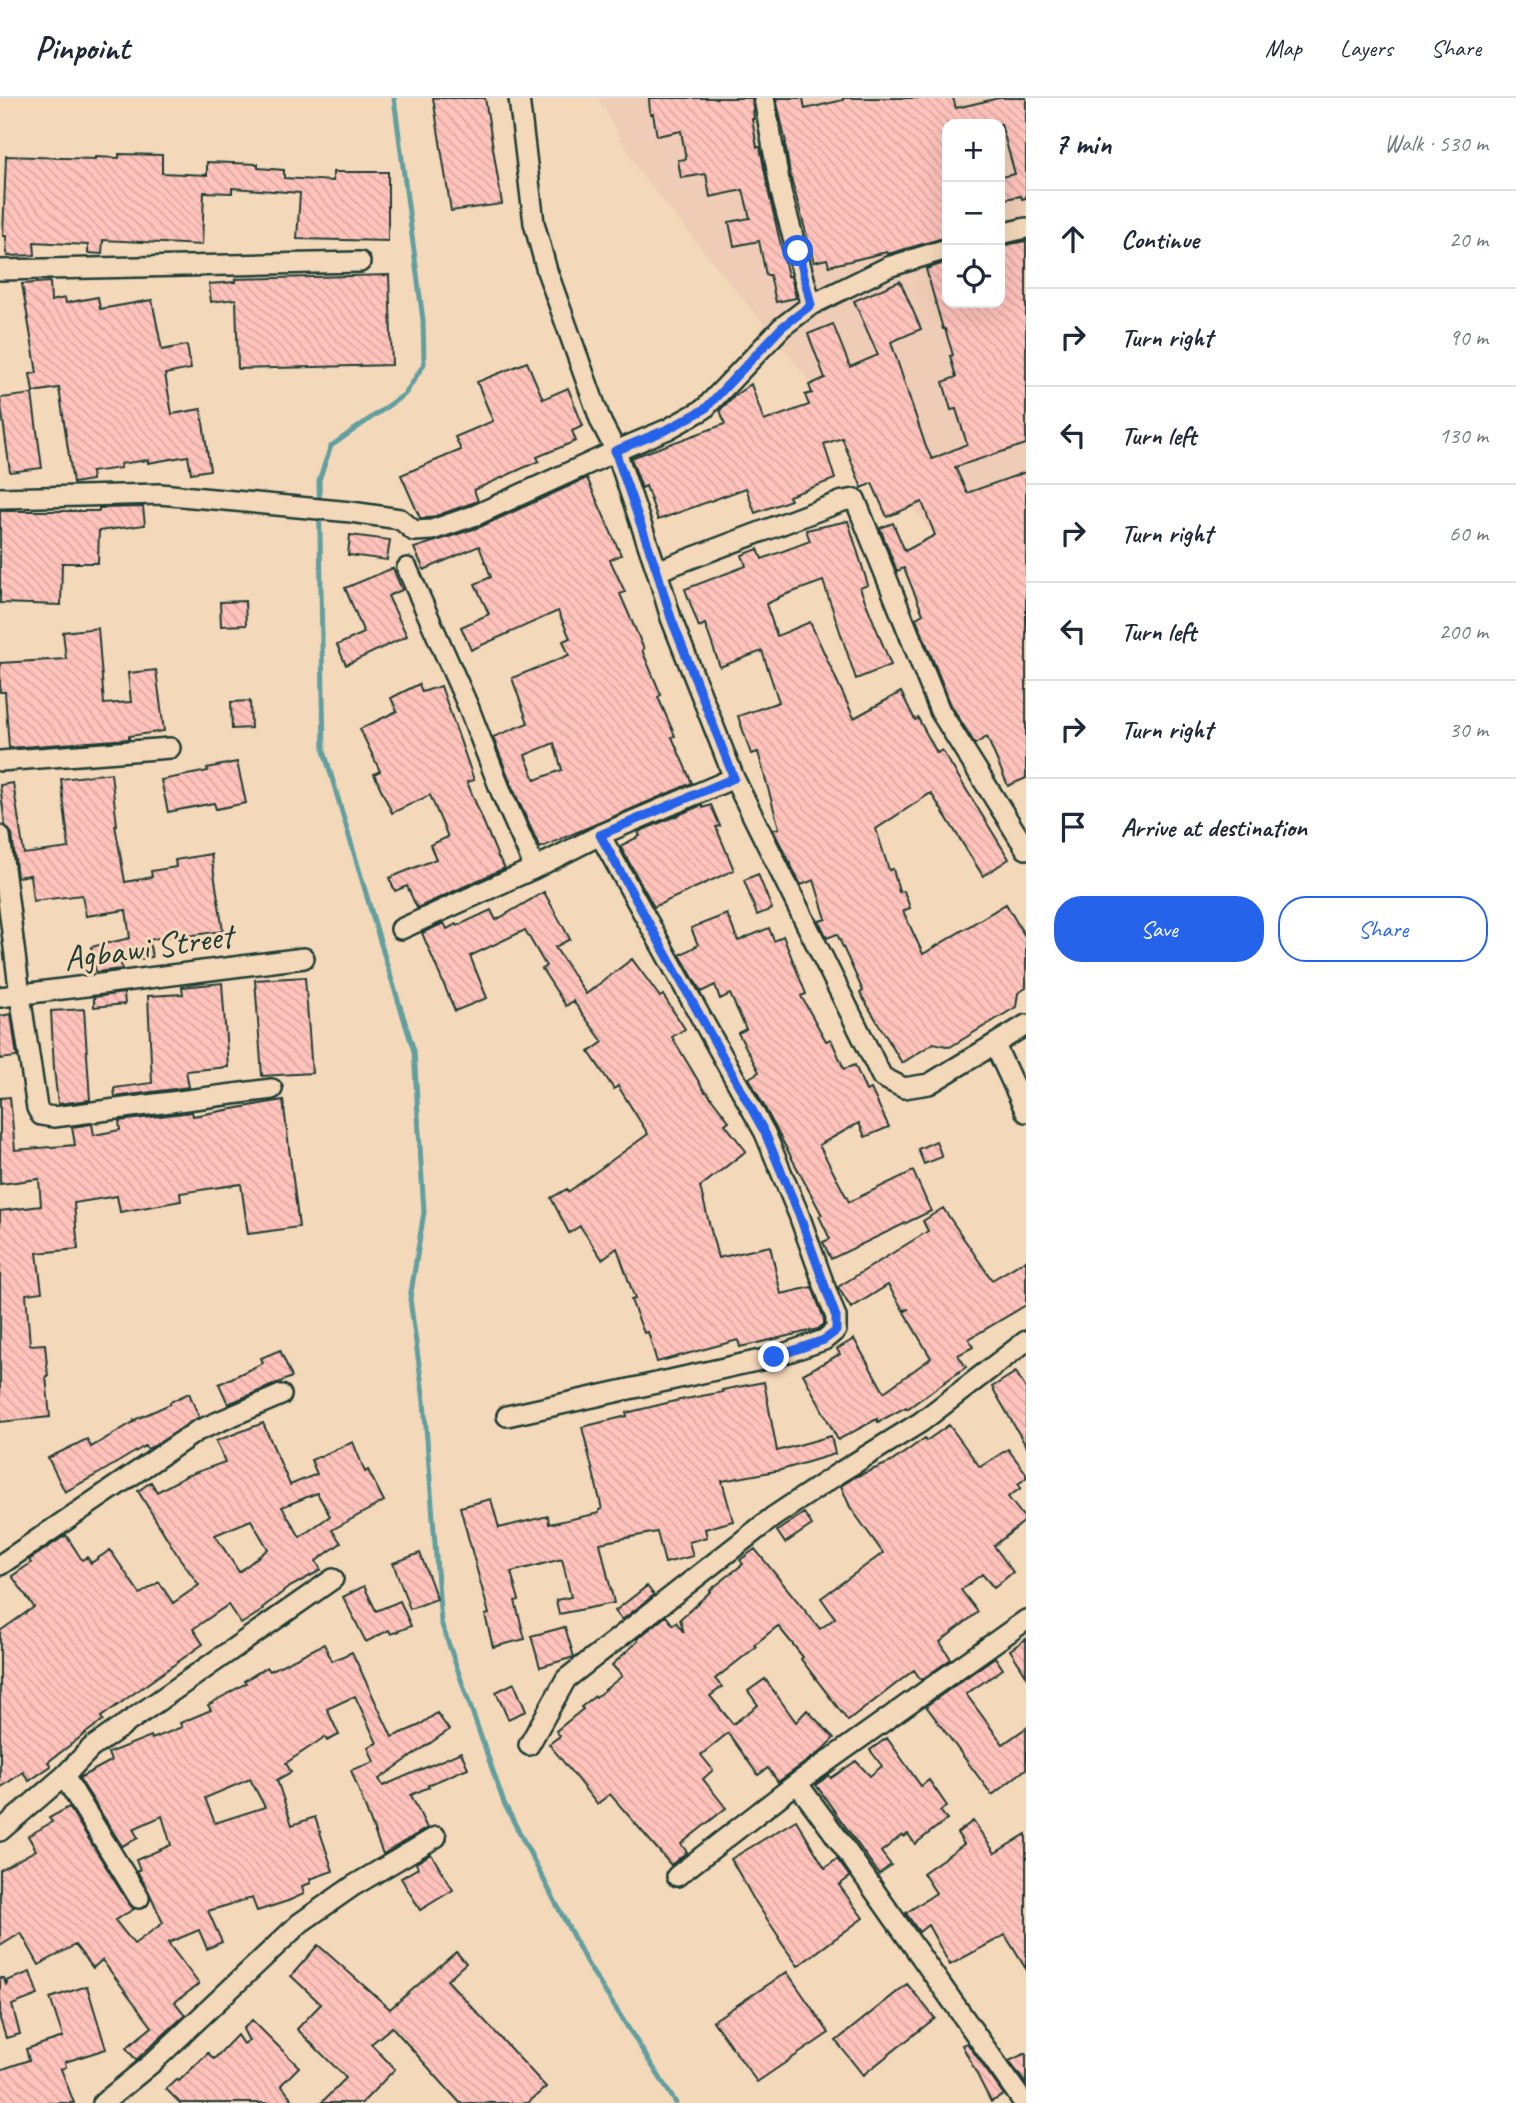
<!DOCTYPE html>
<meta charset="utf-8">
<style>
body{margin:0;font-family:Caveat,sans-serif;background:#f2f2f3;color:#1f2937}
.controls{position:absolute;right:21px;top:21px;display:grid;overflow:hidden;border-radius:14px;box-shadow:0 7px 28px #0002}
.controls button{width:63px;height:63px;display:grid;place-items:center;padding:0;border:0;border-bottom:2px solid #e0e1e3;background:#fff;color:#1f2937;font:35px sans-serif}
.stop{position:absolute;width:21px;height:21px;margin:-16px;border:5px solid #2563eb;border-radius:50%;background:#fff}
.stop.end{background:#2563eb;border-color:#fff;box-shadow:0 2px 7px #0008}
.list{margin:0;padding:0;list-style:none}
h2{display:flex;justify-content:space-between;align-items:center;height:91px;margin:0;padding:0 28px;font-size:30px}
h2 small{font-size:23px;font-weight:400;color:#747a83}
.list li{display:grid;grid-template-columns:46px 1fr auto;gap:21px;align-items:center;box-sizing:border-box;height:98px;padding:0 28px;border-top:2px solid #e0e1e3}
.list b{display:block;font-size:26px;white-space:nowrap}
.list em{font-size:23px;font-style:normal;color:#747a83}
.actions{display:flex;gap:14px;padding:21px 28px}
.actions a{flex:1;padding:16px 0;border:2px solid #2563eb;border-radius:28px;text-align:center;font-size:24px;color:#2563eb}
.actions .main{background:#2563eb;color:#fff}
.icon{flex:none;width:38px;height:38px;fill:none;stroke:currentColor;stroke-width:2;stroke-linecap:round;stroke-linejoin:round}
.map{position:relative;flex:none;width:1026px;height:2005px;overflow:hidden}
header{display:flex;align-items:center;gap:42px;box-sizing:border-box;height:98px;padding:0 35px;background:#fff;border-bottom:2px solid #e0e1e3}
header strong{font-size:33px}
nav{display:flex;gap:38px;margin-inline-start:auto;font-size:24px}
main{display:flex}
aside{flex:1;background:#fff}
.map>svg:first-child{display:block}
.built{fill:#eeccb5;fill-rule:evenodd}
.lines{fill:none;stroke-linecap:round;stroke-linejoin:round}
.stream{stroke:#629f9f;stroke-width:5}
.building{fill:url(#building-back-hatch);stroke:#1f3d34;stroke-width:2;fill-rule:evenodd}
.minor-casing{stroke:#1f3d34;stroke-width:24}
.minor{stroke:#f4d8ba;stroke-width:19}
.route{stroke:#2563eb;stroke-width:9}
.labels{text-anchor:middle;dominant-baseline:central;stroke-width:6;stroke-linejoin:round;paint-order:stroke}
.street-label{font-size:35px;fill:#1f3d34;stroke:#f4d8ba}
</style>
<header>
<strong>Pinpoint</strong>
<nav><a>Map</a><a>Layers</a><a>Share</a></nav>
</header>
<main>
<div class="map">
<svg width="1026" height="2005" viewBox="0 0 1026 2005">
<defs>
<pattern id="building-back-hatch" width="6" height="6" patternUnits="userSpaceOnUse" patternTransform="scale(1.75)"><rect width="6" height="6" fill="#ffc3bb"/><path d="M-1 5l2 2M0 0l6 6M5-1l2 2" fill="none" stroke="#daa8a1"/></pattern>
</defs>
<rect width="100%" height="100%" fill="#f4d8ba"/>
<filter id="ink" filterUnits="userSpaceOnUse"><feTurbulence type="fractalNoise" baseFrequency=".0143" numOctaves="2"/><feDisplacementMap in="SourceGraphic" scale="14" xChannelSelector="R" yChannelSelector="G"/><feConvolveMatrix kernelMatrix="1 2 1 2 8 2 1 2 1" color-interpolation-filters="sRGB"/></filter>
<g filter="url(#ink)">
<!-- built -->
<path class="built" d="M598,0H1026V582L980,492L638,72ZM947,26H1000V205H947Z"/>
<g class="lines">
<!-- stream -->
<path class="stream" d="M394,0L423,222L424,266L405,296L331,348L319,382L324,653L388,870L414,953L424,1114L410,1201L424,1303L441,1524L504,1705L588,1867L676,2005"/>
</g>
<!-- building -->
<path class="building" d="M433,0H485L502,106L451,113Z
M649,0H752L754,21H752L757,49H760L769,96L788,178H791L796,200L776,204L770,177H766L759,143L734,148L729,124L750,120L743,92L710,99L706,76L681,80L678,62L686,61L681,33L657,38L653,16H650Z
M776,0H803L805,11L843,2V0H953L956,10L999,0H1026V100L1022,101L1021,98L1000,102V79L1015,76L1001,26H947V139L888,156L887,154L829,168L827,161L814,164L790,76L785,45H786Z
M119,56L162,57V75L207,77V64L258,66V70L284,72V80L333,83V74H388V143L297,141L300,95L232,90V95L204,94L202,147L103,142L102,156L88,155V147L34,144L35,157L7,158L6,138H3L6,58L95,61V59L119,60Z
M1026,143V346L955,369L967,395L1026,374V680L1008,688L987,639L975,646L951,607L916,520L923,516L904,470L897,473L880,430L893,425L905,453L935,437L922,404L887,419L872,385L862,390L842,340L824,346L835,381L789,398L791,402L755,415L746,390L658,422L646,388L642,390L631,360L725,326L720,312L734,298L751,286L764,323L809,307L805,297L812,295L809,287L825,280L808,236L833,226L850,269L878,257L854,203L900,183L921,231L891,244L926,349L932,361L967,346L956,311L951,312L943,284L956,279L950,258L953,257L945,231H943L926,171L947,164V205H1000V148Z
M389,177L392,267L238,271L236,201L211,204L209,186L235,184V181Z
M50,184L51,203L65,200L66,205L98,199L100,211L152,202L162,252L187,247L191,271L165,276L172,316L201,311L210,372L191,375L188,358L148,365V362L120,366L121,370L91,374L92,382L73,385L59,290L33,294L30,276L37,275L22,186Z
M527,264L543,301L568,290L583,328L572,333L576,343L537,359L539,363L474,392L478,403L430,420H420L401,377L461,352L455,339L493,323L477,284Z
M32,296L42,370L10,374L0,300Z
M587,380L621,457L610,462L625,494L620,496L644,551L642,552L661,597L658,599L675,638L672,639L692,685L540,750L513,691L493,639L528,625L512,580L569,557L563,543L570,540L558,513L471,552L461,529L489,516L475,486L491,479L479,448L424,472L414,450L480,429ZM554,645L562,672L535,682L525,657Z
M143,409L145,427L99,433L98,465H62L61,507L0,505V413H99V410Z
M848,423L868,487L860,490L891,567L856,581L823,483L779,499V500L766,506L777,538L810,524L854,620L901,594L915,622L918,620L937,655L942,652L1009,761L983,778L931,695L876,731L889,772L893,771L899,794L904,793L910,810L903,813L923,856L1006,806L1026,840V890L1018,895L1016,909L950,949L934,945L902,965L860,895L863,893L837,836L827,840L819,823L826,821L814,782L801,787L773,732L779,730L758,654L751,656L738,618L779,604L762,553L720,569L705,526L699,529L685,491L746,468L742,457L758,451L762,461L810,443L806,432Z
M350,437L390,442L387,462L348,457Z
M393,470L402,492L388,498L407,538L346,567L337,547L364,535L345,490Z
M245,503L246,527L221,528L220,504Z
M98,530L104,606L131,604L128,575L156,572L164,633L129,638V641L9,650L5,594H0V565L66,561L63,534Z
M419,586L422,594L441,588L474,682L467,684L498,759L505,770L417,810L407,788L395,793L389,780L436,761L430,747L448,739L430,697L392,715L374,676L380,673L360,631L397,613L391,600Z
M250,603L251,630L232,631L231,604Z
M237,664L246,705L216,711L214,705L168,714L161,682L208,673L207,670Z
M111,675L117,727H115L125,784L152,779L151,773L176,769L175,762L211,756L223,833L187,838L186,835L149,842L152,859L121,864L122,871L96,874L91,849L130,840L126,812L86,818L82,797L33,803L30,777L17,779L12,736L5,727L0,687L13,685L24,756L69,750L61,681Z
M702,707L703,710L711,707L720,728L716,729L734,772L654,809L620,748L640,738L638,734Z
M758,776L772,811L757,817L744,782Z
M544,794L570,841L555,849L586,896L632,861L660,899L663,897L685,931L672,939L705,994L706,993L729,1023L725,1026L746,1053L700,1089L718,1160L770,1148L781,1196L812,1189L824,1221V1226L818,1231L740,1249L738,1242L657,1264L648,1234L644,1235L631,1202L635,1201L617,1150L602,1161L580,1128L569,1135L551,1100L567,1091L568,1094L648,1036L618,988L614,991L589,954L603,944L573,903L566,908L542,871L546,868L525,832L470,858L487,900L455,913L422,835L444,825L447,831L456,826L457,828L491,812L496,822Z
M727,816L738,843L769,830L774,843L783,838L806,896L801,898L826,943L831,941L844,971L855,967L866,993L871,991L889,1029L865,1039L859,1025L819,1047L849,1104L913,1073L931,1113L831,1161L823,1144L830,1141L819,1118L822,1117L749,980L759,974L738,935L746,931L730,896L720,901L715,887L701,894L680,857L698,847L691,830Z
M305,879L312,975L262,978L255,882Z
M222,885L228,969L186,973L189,989L115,999L114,990L152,985L148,898L183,896L182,889Z
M124,895L125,906L94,909V899Z
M84,911L90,1002L58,1006L54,971L51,913Z
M11,916L17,959L0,961V918Z
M10,999L15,1052L75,1047L72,1029L92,1026L94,1037L120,1032L119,1023L192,1014L193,1018L283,1002L299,1129L248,1136L241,1086L180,1095L181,1103L120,1114L117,1098L74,1105L78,1151L37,1155L42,1194L26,1196L30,1247L45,1246L48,1278H46L50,1319L0,1324V1113L41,1108L39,1081L0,1086V1000Z
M936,1043L942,1059L924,1066L918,1051Z
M943,1110L992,1182L1026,1162V1207L969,1241L973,1249L958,1257L966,1269L907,1311L906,1309L878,1324L877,1321L838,1342L803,1276L840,1256L837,1251L854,1241L884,1294L931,1260L904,1214L909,1211L903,1212L888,1187L851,1210L838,1189L928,1133L923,1123Z
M280,1252L292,1279L228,1306L219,1286L263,1265L261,1260Z
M1016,1274L1026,1291V1348L992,1289Z
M764,1284L777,1353L831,1338L835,1356L781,1372L722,1383L733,1423L705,1431L707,1439L689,1444L693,1458L665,1465L657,1434L600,1445L614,1505L559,1516L556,1502L571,1499L562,1461L511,1474L519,1502L515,1503L525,1541L493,1549L485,1517L489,1516L460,1409L491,1401L499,1430L548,1418L549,1426L599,1415V1412L602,1411L582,1329L627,1318L626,1315L675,1303L723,1294L722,1292Z
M189,1295L199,1319L154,1348L147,1351L145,1348L98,1376L65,1394L48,1360L87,1341L91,1349L135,1323L134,1322L170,1306V1304Z
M263,1325L290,1387L317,1376L311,1362L353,1344L365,1374L368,1372L384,1403L332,1432L341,1445L316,1463L321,1472L288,1490L262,1510L263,1512L241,1526L228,1507L193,1531L203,1546L101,1619L103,1622L48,1664L51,1668L29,1683L23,1674L0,1690V1533L34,1509L12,1478L31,1465L29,1462L66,1437L82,1462L87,1459L91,1465L110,1452L140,1496L159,1484L173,1505L199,1487L178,1458L138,1393L151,1384L157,1394L186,1378L225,1364L216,1343ZM317,1395L330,1418L300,1439L282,1409ZM251,1422L268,1451L239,1474L215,1437Z
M949,1327L980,1369L1008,1351L1026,1375V1380L1018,1386L1021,1390L1008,1399L1026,1422L994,1448L1013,1474L994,1490L982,1476L961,1492L978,1514L940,1544L951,1561L921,1582L914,1572L848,1623L801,1561L803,1559L778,1528L754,1547L756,1549L715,1581L722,1589L710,1598L733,1626L758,1607L748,1593L765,1581L796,1624L807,1612L834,1640L821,1653L778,1684L768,1670L758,1677L728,1635L701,1657L713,1672L703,1681L726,1710L681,1746L687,1754L671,1767L610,1696L597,1706L549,1646L560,1638L556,1633L583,1611L581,1609L595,1598L596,1599L622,1578L612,1567L638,1543L637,1541L666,1518L673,1527L676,1524L684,1535L680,1521L711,1493L710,1492L743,1466L740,1462L755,1451L820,1531L835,1520L821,1500L883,1455L850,1409L841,1388L855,1379L891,1364L925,1340L926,1343Z
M804,1415L812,1427L785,1445L777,1433Z
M420,1455L437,1501L410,1511L393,1465Z
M364,1488L376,1513L400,1503L411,1528L391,1536L389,1532L366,1544L343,1499Z
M647,1488L654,1497L622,1522L615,1513Z
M565,1529L574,1559L540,1569L531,1538Z
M1026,1541V1577L1010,1552Z
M324,1546L332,1563L352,1554L392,1639L418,1628L437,1615L449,1632L379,1681L383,1688L461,1654L468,1670L428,1687L429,1689L411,1697L427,1730L383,1756L351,1672L374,1664L368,1649L377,1645L355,1598L327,1611L339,1637L327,1643L325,1639L286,1665L291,1674L277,1682L292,1727L315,1719L333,1773L310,1781L311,1785L302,1788L304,1796L288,1803L257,1813L252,1800L208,1813L222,1844L207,1851L199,1832L168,1845L199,1886L175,1904L185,1917L136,1962L126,1950L152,1929L102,1862L93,1870L75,1847L39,1867L21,1835L0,1848V1772L36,1752L28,1738L52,1724L49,1720L69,1709L129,1806L134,1811L115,1822L134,1846L163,1825L149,1794L137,1773L140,1772L136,1762L171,1747L162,1718L133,1731L138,1740L122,1748L79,1680L111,1663L108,1655L151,1638L152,1641L182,1629L180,1625L211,1612L208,1607L246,1585L244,1583L267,1569L270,1573ZM250,1681L265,1709L215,1725L205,1700Z
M995,1559L1003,1571L966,1596L1003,1646L1026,1630V1671L992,1697L926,1608Z
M514,1585L526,1613L508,1621L496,1594Z
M887,1640L921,1688L929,1682L947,1708L940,1713L947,1721L915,1746L908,1736L904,1739L902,1737L881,1754L891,1767L879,1776L816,1687L829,1677L831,1680L856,1663L870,1678L882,1668L870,1652Z
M796,1722L825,1770L837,1761L850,1779L839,1787L863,1820L798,1868L778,1840L779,1839L753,1800L731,1761Z
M973,1723L995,1755L1026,1736V1871L1005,1837L950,1867L928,1827L919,1834L906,1815L936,1795L923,1775L964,1746L957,1735Z
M431,1756L453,1792L420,1812L401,1780L418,1770L416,1765Z
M318,1847L390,1911L456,1854L466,1865L447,1882L546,1989L528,2005H460L392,1929L371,1946L395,1971L362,2005H321L346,1980L297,1931L321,1906L291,1878Z
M30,1874L38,1897L12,1907L20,1936L6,1940L0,1921V1880H4L6,1887L8,1886L6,1883Z
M787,1874L829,1935L757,1984L713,1923Z
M907,1886L935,1920L863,1977L836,1943Z
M87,1888L106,1951L65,1964L66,1969L61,1971L74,2005H0V1972L29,1962L26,1951L63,1939L50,1900Z
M252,1922L299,1969L281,1987L295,2005H180L166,1991L177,1981L179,1983L208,1955L214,1961L237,1937L243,1946L249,1943L243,1931Z
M967,1945L1004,1997L991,2004L962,1947Z
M1026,1955V1986L1009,1963Z"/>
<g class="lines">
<defs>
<path id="minor" d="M519,0L534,125L547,173L601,324L616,353L657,473L671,520L734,680L882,979L904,990L929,986L1026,927
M764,0L781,94L811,207
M1000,136L1026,130
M0,172L360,164
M0,400L160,396L351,414L400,421L414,433L432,432L476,417L616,353L668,331L704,311L782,229L811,207L888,169L947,151
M407,470L468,608L502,696L535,770
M657,473L843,403L855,401L940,613L1026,751
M0,663L170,650
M0,738L20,897L37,1010L41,1017L54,1019L272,991
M401,831L535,770L600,737L734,680
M0,899L304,860
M995,947L1026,1014
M507,1318L774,1259L824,1242L836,1232V1219L828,1198L799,1117L765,1035L600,737
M0,1467L197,1333L281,1297
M529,1647L566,1581L773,1419L842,1373L921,1324L1026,1243
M64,1678L139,1800
M797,1685L831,1731L1024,2005
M0,1733L64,1678L91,1650L333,1481
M677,1778L797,1685L1026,1522
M103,2005L152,1965L300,1825L353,1788L436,1739"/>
</defs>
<!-- minor casing -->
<use href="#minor" class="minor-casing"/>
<!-- minor -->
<use href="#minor" class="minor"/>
</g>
</g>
<g class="lines" filter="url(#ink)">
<!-- route -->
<path class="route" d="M774,1259L824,1242L836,1233V1219L799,1116L765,1035L600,737L734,680L671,520L657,473L615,353L668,331L705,311L782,229L811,207L798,153"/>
</g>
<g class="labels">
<!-- street labels -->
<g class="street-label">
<text transform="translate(148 849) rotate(-8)">Agbawi Street</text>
</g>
</g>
</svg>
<div class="controls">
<button>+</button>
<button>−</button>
<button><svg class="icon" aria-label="locate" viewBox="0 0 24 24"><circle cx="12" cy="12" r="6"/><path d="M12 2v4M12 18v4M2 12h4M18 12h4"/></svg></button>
</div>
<div class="stop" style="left:798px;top:153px"></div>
<div class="stop end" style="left:774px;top:1259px"></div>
</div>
<aside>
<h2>7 min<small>Walk · 530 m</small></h2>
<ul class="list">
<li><svg class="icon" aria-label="ahead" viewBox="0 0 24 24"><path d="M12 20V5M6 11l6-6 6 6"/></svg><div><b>Continue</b></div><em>20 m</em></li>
<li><svg class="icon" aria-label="right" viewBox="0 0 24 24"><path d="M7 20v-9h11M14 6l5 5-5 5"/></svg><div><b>Turn right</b></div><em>90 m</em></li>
<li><svg class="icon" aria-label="left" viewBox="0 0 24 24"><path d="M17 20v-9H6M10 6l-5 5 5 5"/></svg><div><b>Turn left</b></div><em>130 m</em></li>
<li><svg class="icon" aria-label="right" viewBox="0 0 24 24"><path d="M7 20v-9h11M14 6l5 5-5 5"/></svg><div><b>Turn right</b></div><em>60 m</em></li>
<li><svg class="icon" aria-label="left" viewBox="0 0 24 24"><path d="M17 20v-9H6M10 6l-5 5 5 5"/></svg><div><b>Turn left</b></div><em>200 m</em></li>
<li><svg class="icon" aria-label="right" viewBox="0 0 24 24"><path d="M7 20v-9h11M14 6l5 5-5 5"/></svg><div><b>Turn right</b></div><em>30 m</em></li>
<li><svg class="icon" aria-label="arrive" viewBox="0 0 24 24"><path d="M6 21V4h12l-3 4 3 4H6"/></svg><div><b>Arrive at destination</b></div></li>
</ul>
<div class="actions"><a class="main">Save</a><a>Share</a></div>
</aside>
</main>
